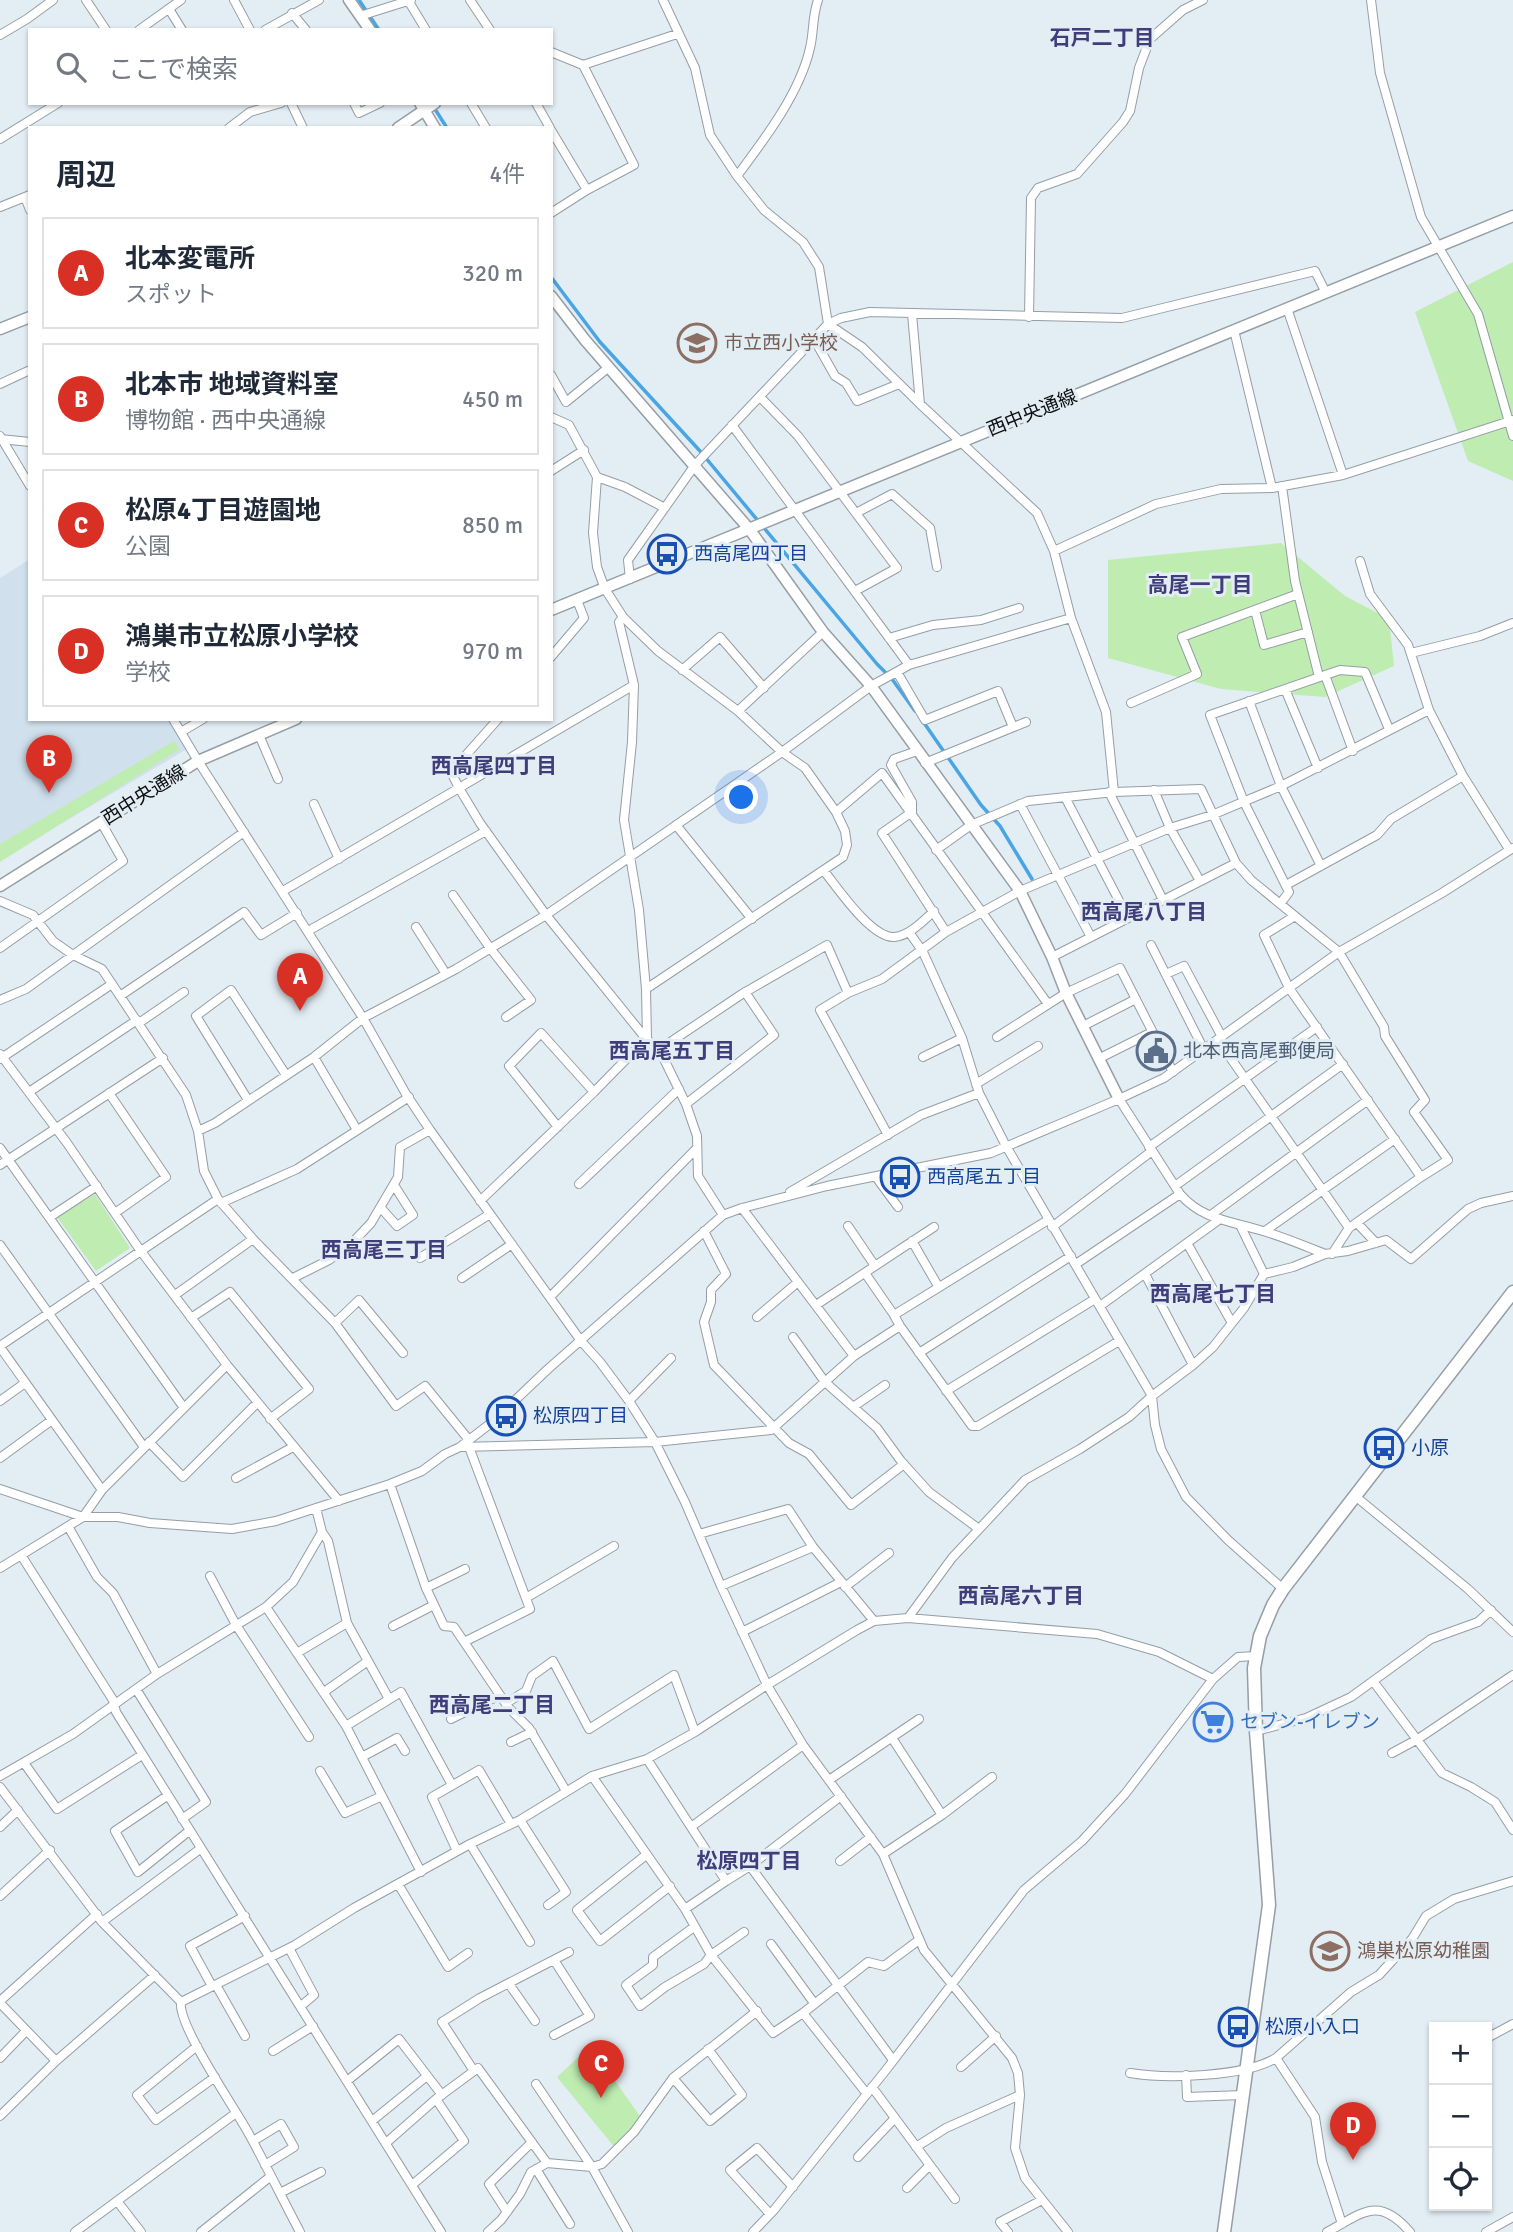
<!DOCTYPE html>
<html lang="ja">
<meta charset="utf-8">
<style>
body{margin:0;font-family:Signika,"Noto Sans JP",sans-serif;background:#f2f2f3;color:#1f2937}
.controls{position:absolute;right:21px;bottom:21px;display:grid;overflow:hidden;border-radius:0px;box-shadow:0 2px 5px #0004}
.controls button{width:63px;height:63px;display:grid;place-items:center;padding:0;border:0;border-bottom:2px solid #e0e1e3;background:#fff;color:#1f2937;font:35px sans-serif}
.you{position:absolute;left:742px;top:798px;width:24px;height:24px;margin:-18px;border:5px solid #fff;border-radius:50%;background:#1a73e8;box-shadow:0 0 0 10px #1a73e833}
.badge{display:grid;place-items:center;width:46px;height:46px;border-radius:50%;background:#d93025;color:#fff;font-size:23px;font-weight:700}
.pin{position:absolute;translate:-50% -58px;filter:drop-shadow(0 2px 4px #0008)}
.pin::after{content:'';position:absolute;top:37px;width:24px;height:21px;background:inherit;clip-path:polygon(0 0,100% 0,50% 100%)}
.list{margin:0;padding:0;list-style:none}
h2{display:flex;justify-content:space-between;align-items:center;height:91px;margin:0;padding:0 28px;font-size:30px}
h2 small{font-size:23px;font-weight:400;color:#747a83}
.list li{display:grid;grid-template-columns:46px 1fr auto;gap:21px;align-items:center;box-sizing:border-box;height:112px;margin:0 14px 14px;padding:0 14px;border:2px solid #e0e1e3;border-radius:0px}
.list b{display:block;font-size:26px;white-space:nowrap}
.list p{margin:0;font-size:23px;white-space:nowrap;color:#747a83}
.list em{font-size:23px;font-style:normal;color:#747a83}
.icon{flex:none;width:38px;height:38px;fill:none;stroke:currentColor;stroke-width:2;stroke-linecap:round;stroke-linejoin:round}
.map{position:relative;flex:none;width:1513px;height:2232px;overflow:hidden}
.search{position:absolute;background:#fff;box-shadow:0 2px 5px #0004;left:28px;top:28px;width:525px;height:77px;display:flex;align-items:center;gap:18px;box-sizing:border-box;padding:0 24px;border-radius:0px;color:#747a83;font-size:26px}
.panel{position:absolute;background:#fff;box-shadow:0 2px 5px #0004;left:28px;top:126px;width:525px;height:595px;border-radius:0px}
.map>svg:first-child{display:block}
.built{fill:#d0e0ed}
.green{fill:#beecb1}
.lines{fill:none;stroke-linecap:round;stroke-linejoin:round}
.stream{stroke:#49a5e3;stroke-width:3.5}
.minor-casing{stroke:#959ea5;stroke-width:10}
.tertiary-casing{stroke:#959ea5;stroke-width:13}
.primary-casing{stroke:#959ea5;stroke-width:15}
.minor{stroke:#fff;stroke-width:8}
.tertiary{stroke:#fff;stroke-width:10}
.primary{stroke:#fff;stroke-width:12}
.labels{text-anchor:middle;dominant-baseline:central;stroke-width:6;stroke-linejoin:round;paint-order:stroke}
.education-label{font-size:19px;fill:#785e54;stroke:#e3edf4;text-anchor:start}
.street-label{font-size:19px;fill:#0c0f11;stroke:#e3edf4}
.transit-label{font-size:19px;fill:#164399;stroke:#e3edf4;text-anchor:start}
.service-label{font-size:19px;fill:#4e5e75;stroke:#e3edf4;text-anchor:start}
.shop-label{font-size:19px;fill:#366cbe;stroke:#e3edf4;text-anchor:start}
.neighbourhood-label{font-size:21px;font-weight:bold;fill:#3f3d7a;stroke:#e3edf4}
</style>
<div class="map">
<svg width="1513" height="2232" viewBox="0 0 1513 2232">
<rect width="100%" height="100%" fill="#e3edf4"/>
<!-- built -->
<path class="built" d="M30,559V719H167L187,749L0,860V578Z"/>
<!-- green -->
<path class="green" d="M1513,262V481L1468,461L1415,312Z
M1281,543L1345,596L1389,619L1394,666L1325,697L1221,689L1108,658V560Z
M174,741L180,749L0,862V844Z
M95,1194L130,1248L96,1271L57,1217Z
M590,2046L642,2119L616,2149L557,2077Z"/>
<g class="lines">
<!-- stream -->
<path class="stream" d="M359,0L379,30
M433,106L447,128
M551,277L600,342L700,451L877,664L892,679L915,711
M922,720L981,805L1000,826L1032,879"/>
<defs>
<path id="minor" d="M86,0L106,30
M234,0L250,30
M470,0L490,30
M663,0L695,68L710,135L737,176L764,210L803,242L819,267L828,324L862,347L920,404L1037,513L1054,551L1071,618L1106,712L1114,792
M1371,0L1380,73L1421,217L1478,314L1513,436
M409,2L426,30
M169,9L182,30
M292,13L306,30
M360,16L411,0
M139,30L181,0
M265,30L319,0
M0,35L27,19L53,0
M551,52L583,65L634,165L587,190L551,213
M583,65L677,34
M291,103L303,128
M354,103L359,113L380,103
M471,103L486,128
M536,103L550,128
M229,128L250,112L281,103
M551,130L587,190
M0,139L58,103
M737,176C764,140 800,93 810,48C814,32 812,17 818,0
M25,197L30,210
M0,207L30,195
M1287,308L1343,475
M912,314L920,404
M1029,317L1031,198L1038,188L1077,174L1123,122L1130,111L1139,68L1150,39L1183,10L1203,0
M1234,330L1272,488
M814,339L835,376L846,383L857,401L899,384
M551,375L566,402L609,367
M0,384L30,370
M761,398L798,436L897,568L855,591
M551,417L569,425L597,477L593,533L597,567L605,589L623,617L658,651L738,711L782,752L805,768L836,812L845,831L847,845L843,857L646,989
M732,425L909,665
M0,436L30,486
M0,439L30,442
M551,471L584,450
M597,477L625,487L665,508
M1282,486L1295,581L1319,677
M856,513L892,494L930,528L937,567
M1054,551L1156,504L1221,489L1272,488L1343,475L1513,420
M1360,561L1370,594L1408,645L1429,710L1463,776L1509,849
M630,579L628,560L695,465L828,324L841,318L870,312L1122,318L1315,271L1326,293
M1255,610L1264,645L1308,632
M889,638L933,625L981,620L1019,608
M1411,653L1480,636L1513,623
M551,657L584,618L577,600
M682,670L720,637L764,688
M897,672L925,720L998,691L1013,727
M1325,675L1353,751
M1285,689L1318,768
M1249,701L1281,786L1321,866
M1131,703L1197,674L1182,637L1298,594
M738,711L823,632
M173,719L198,761L363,1018L406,1094L430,1130L581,1341L600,1362L629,1401L655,1442L685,1502L721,1586L767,1685L803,1745L883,1854L924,1950L1012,2058L1018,2073L1020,2095L1015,2148L1025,2178L1068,2232
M498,719L451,772L459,788L634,685
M181,732L203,719
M259,735L278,779
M917,751L894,759L891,765L912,802V812L882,833L946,932L1020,891L1170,828L1212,815L1281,786L1429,710
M925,763L1026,722
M1154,790L1170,828L1200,881
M1109,792L1163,900
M1065,797L1128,918
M314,804L339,859
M1020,804L1091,937
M836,812L882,773L1048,1004
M676,825L752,919
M936,850L971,825L1028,801L1114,792L1201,789L1236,863L1251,880L1339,952L1384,1027L1385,1036L1425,1100L1414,1112L1448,1160L1421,1177
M824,871C837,887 871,938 894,937C909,936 923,921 934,911
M1286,885L1377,835L1391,819L1463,776
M283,891L459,788L480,823L546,915L643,1035L662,1055L686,1104L697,1136L698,1176L723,1215
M453,895L490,948L531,1000L506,1017
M0,901L33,915L53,941L73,955L102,969L186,1095L198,1131L204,1171L218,1199L253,1239L335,1323L396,1406L425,1386L469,1440
M1280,904L1289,892L1244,802L1210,715L1340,670L1365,672L1389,729
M1295,916L1264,935L1289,988L1421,1177L1349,1228L1332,1254
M416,927L446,974
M308,931L486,831
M909,932L923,952L962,1038L979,1093L1006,1146L1152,1396L1155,1425L1161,1449L1186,1497L1228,1540L1283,1589
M1151,945L1204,1050
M0,948L123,861L101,822
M1052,957L1236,863
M1166,974L1184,966L1222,1037
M120,996L244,912L261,935L297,913
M0,1000L26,989L244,832
M139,1023L184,992
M1083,1026L1136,999
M997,1037L1066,993L1120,968L1173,1072
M1218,1040L1349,1228
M657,1051L742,994L827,945L848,993
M0,1054L67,1143L140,1250L227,1365L339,1501
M314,1057L357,1130
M923,1057L962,1038
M0,1059L112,984
M1098,1059L1152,1032
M976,1084L1038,1046
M29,1092L137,1020
M109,1093L166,1177L115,1213
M1119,1099L1180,1194C1202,1220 1232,1221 1263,1231C1284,1237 1305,1246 1325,1254
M248,1100L196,1016L231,990L286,1075
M686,1104L774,1035L745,992
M558,1127L509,1066L541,1033L594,1092
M198,1131L215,1123L314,1057L363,1018L456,969L546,915L782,752L871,686L909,665L1071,618
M888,1135L820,1010L848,993L882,979L946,932
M1149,1147L1317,1027
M0,1148L184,1408
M0,1165L163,1058
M876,1177L898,1207
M579,1184L679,1089
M1175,1186L1343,1064
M790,1192L921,1115L979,1093
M480,1201L594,1092L647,1038L646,989L639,910L624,820L632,742L634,685L619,622L623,617
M221,1203L297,1169L409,1097
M381,1208L397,1226L413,1215L394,1185
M742,1208L854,1356L900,1326
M1211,1215L1368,1100
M50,1217L97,1186
M1048,1220L894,1315L900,1326L972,1426H978L1119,1341
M1358,1224L1376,1243
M1240,1225L1264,1274
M848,1226L875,1266
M1052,1227L1152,1151
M704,1231L726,1274L711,1290V1302L704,1322L714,1365L789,1443L809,1454L851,1505L904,1464
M1265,1231L1395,1139
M912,1241L938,1286
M1187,1243L1232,1323
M0,1245L144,1447
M420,1258L490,1214
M1076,1264L1180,1194
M865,1273L894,1315
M1145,1274L1193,1365
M293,1278L329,1260L354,1241L371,1223L398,1177L400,1147L430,1130
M462,1278L512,1244
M175,1295L253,1239
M550,1297L697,1148
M816,1305L934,1227
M1100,1306L1220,1219
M757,1317L798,1282
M191,1318L230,1292L309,1389L270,1419
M335,1323L359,1300L403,1353
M793,1337L825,1382L877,1428L901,1461L929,1492L979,1529
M0,1346L218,1199
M0,1347L102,1490
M919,1353L1071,1256
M946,1391L1095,1299
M0,1401L25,1383
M629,1401L671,1358
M853,1407L885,1385
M149,1442L183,1477L257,1403
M460,1447L655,1442L771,1430L854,1356
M0,1458L52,1420
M236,1478L293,1447
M390,1484L426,1588L444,1626L454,1627L508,1707L529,1728L566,1791
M0,1489L83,1517H118L150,1523L232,1529L276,1521L390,1484L422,1471L445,1454L460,1447L491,1423L548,1369L723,1215L742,1208L827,1186L991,1153L1119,1099L1164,1078L1339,952L1442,893L1513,848
M1355,1496L1468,1589L1513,1632
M69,1528L97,1577L113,1593L157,1674
M322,1532L328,1541L347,1623L389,1699
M699,1534L788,1509L813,1547L874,1621
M21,1555L113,1700L116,1712L441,2232
M0,1568L83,1517L102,1490L227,1365
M210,1576L236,1625L309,1737
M721,1586L813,1547
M845,1587L889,1553
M426,1588L465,1569
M526,1598L614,1546
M266,1607L346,1726L421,1872
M908,1618L952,1558L1025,1480L1080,1449L1129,1417L1152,1396L1193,1365L1213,1347L1244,1308L1264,1274L1293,1267L1325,1254L1348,1251L1386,1240L1411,1259L1468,1209L1481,1203L1513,1196
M393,1626L434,1605
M742,1632L841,1582
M464,1642L530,1609L469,1447
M297,1653L347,1623
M1373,1681L1442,1773L1471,1787L1495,1802L1513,1830
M136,1689L206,1802L182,1819
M324,1692L368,1661
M506,1703L526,1691L532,1676L553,1661L589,1729L674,1675L695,1732
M451,1719L500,1695
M346,1726L401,1692L452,1785
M1256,1731L1306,1718L1351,1697L1431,1639L1478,1622L1491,1610
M892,1738L942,1815
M511,1742L532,1732
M1392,1753L1418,1739L1513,1675
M362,1757L397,1738L405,1751
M647,1759L726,1881L750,1866L893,2060
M24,1763L57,1809L142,1755
M320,1771L345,1813L382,1796
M0,1776L73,1734L157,1674L266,1607L293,1582L322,1532L316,1508
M592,1776L685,1909L711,1955L773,2033L803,2013L868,1962L884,1966L919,1940
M829,1780L919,1719
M0,1787L102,1922L181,2002C177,2025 237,2111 250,2136C267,2167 283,2200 300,2232
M167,1796L115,1831L138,1872L189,1831
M520,1820L566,1892L548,1905
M0,1827L18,1810
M691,1827L803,1745
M470,1844L530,1942
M457,1851L432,1797L479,1770L511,1824
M883,1854L942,1815L992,1777
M646,1855L577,1910L600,1941L670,1886
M840,1861L871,1837
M750,1866L841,1796
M398,1884L448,1967L468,1953
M0,1896L50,1850
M685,1909L726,1881
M102,1922L200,1849
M694,1927L653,1957V1965L626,1985L640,2006L665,1987L704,1964L711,1955L744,1932
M771,1944L814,2003
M289,1948L314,1995L301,2006
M554,1960L590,2016L554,2035
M509,1984L535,2021
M216,1985L245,2036
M212,1986L190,1946L245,1916
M0,2001L97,1914
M181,2002L295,1945L354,1908L470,1844L520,1820L592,1776L647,1759L695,1732L767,1685L857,1630L874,1621L908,1618L1097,1634L1159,1652L1213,1679
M0,2003L56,2061
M803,2013L867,2094
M1487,2038L1513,2024
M197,2046L137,2095L156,2120L215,2077
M273,2051L313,2026
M0,2058L26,2031
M1276,2058L1315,2117L1322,2162L1342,2224
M961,2067L996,2036
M474,2071L442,2022L480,1998L569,1952
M1130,2073C1167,2079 1244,2077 1276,2058L1351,1992L1379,1975L1412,1939L1426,1916L1454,1899L1513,1881
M1186,2075L1187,2097L1243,2095
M673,2078L710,2121L742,2095L708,2049
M347,2081L399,2039L442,2095
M536,2084L592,2167L602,2164L634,2132L673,2078L757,2011
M872,2087L955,2199
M0,2116L56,2061L155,1975
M372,2121L427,2076
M253,2141L281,2124L294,2147L265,2165
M386,2143L436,2099L478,2068L547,2163
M916,2147L946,2128L1020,2095
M858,2157L895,2118
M536,2169L570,2224
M412,2185L464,2141L436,2099
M907,2188L930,2165
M280,2193L321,2172
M117,2201L141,2232
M507,2212L489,2184L532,2142
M770,2214L730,2170L757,2148L793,2187
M75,2232L236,2113
M201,2232L271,2176
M488,2232L501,2220L520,2194L531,2172L547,2163L592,2167L628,2232
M753,2232L774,2210L886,2070L1024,1890L1082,1841L1125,1794L1213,1679L1238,1657L1256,1656
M1008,2232L1000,2222L1042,2200
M1327,2232C1363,2213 1378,2195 1410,2232
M1486,2232L1513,2217"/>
<path id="tertiary" d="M349,0L370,30
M420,103L435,128
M398,128L435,103
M551,296L585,340L750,530L823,632L871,686L1020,891L1052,957L1066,993L1119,1099
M0,329L30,317
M551,610L1513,216
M0,886L198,761L296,719"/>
<path id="primary" d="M1224,2232L1269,1905L1256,1731L1254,1668L1260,1636L1273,1605L1283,1589L1513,1292"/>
</defs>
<!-- minor casing -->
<use href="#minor" class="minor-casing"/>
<!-- tertiary casing -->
<use href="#tertiary" class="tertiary-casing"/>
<!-- primary casing -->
<use href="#primary" class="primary-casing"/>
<!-- minor -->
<use href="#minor" class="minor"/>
<!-- tertiary -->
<use href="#tertiary" class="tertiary"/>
<!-- primary -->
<use href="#primary" class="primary"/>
</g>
<!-- icons -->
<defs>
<symbol id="school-ring" viewBox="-11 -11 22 22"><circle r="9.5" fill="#e3edf4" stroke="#8d6e63" stroke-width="1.5"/><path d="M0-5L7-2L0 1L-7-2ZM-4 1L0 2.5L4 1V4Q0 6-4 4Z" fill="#8d6e63"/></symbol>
<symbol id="bus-ring" viewBox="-11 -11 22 22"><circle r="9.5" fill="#e3edf4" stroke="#1a4fb4" stroke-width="1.5"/><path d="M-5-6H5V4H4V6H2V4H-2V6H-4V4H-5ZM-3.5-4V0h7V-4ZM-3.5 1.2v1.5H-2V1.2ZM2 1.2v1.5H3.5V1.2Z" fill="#1a4fb4"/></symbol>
<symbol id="civic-ring" viewBox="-11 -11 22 22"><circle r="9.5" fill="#e3edf4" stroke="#5c6f8a" stroke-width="1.5"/><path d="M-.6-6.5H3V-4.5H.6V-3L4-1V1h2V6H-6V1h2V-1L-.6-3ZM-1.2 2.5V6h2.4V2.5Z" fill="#5c6f8a"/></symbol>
<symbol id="supermarket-ring" viewBox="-11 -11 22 22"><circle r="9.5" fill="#e3edf4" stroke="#3f7fe0" stroke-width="1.5"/><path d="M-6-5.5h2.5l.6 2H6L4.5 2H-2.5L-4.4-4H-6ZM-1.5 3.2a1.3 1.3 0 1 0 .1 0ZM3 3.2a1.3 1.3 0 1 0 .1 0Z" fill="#3f7fe0"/></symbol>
</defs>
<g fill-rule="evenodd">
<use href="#school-ring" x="675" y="321" width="44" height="44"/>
<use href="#bus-ring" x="645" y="532" width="44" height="44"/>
<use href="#civic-ring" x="1134" y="1029" width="44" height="44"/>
<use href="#bus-ring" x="878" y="1155" width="44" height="44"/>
<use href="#bus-ring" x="484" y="1394" width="44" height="44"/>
<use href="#bus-ring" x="1362" y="1426" width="44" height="44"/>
<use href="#supermarket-ring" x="1191" y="1700" width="44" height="44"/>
<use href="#school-ring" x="1308" y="1929" width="44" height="44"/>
<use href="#bus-ring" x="1216" y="2005" width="44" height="44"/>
</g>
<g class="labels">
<!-- education labels -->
<g class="education-label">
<text x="724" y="343">市立西小学校</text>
<text x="1357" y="1951">鴻巣松原幼稚園</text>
</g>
<!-- street labels -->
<g class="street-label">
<text transform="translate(1032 413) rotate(-22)">西中央通線</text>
<text transform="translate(144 795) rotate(-32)">西中央通線</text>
</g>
<!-- transit labels -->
<g class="transit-label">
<text x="694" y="554">西高尾四丁目</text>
<text x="927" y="1177">西高尾五丁目</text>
<text x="533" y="1416">松原四丁目</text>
<text x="1411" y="1448">小原</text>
<text x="1265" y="2027">松原小入口</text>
</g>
<!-- service labels -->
<g class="service-label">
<text x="1183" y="1051">北本西高尾郵便局</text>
</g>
<!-- shop labels -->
<g class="shop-label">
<text x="1240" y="1722">セブン-イレブン</text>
</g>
<!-- neighbourhood labels -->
<g class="neighbourhood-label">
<text x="1102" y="38">石戸二丁目</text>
<text x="1200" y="585">高尾一丁目</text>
<text x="494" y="766">西高尾四丁目</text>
<text x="1144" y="912">西高尾八丁目</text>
<text x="672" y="1051">西高尾五丁目</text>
<text x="384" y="1250">西高尾三丁目</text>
<text x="1213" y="1294">西高尾七丁目</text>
<text x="1021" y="1596">西高尾六丁目</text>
<text x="492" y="1705">西高尾二丁目</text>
<text x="749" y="1861">松原四丁目</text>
</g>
</g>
</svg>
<div class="controls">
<button>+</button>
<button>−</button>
<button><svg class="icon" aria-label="locate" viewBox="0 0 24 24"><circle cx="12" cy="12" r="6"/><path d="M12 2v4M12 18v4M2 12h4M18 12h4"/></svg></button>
</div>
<div class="you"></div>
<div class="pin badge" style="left:300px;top:1011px">A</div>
<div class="pin badge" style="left:49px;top:793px">B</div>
<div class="pin badge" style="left:601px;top:2098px">C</div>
<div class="pin badge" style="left:1353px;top:2160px">D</div>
<div class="search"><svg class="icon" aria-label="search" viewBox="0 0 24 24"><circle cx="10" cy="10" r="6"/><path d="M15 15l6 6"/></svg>ここで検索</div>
<section class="panel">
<h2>周辺<small>4件</small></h2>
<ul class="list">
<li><span class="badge">A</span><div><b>北本変電所</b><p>スポット</p></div><em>320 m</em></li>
<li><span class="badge">B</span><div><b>北本市 地域資料室</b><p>博物館 · 西中央通線</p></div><em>450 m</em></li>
<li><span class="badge">C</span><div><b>松原4丁目遊園地</b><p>公園</p></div><em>850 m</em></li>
<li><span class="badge">D</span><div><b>鴻巣市立松原小学校</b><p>学校</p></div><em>970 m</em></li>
</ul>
</section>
</div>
